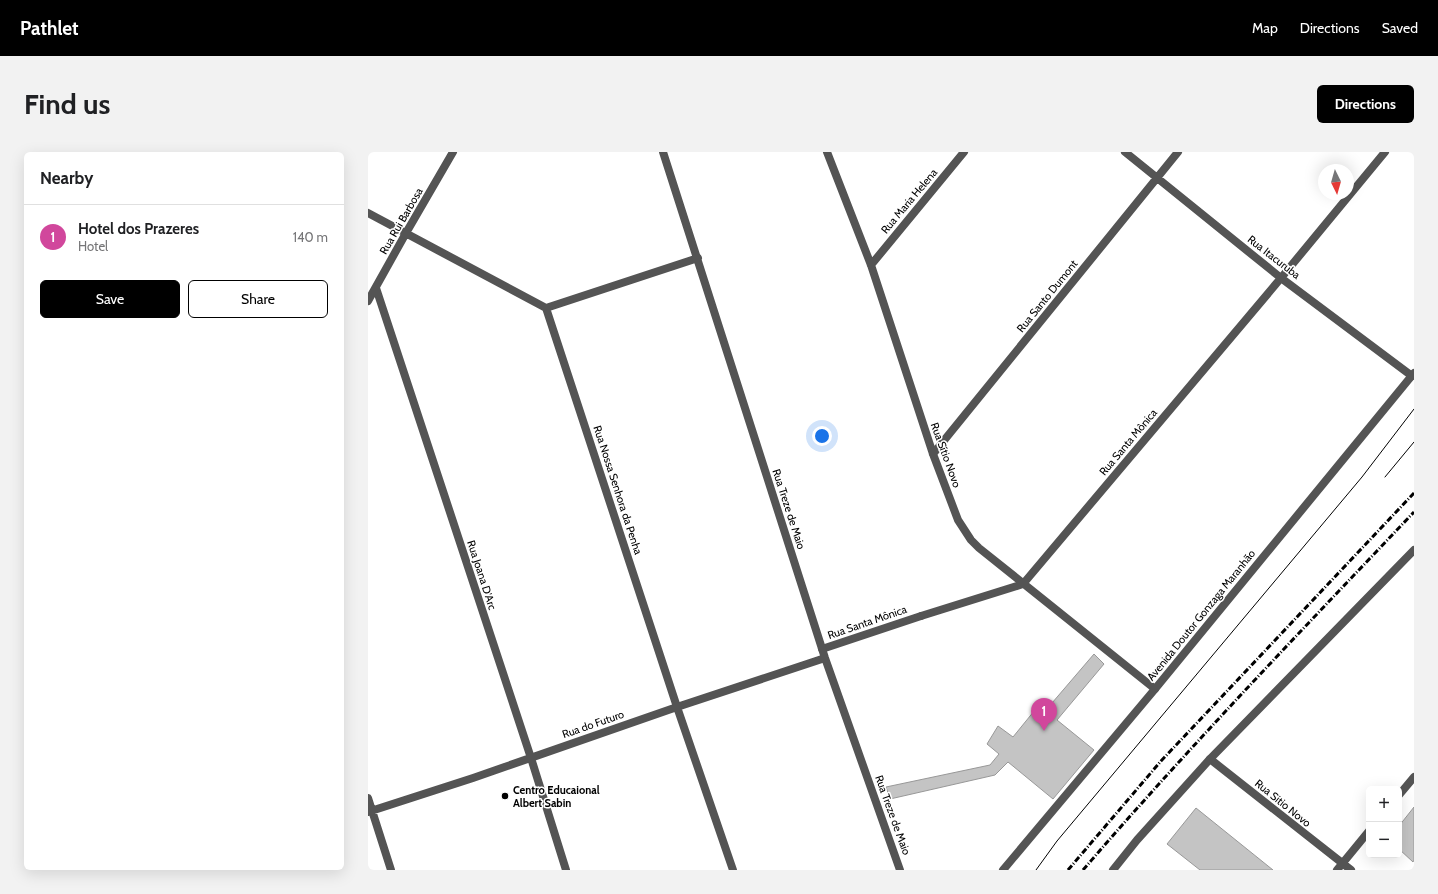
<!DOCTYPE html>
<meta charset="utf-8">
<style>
body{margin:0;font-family:Cabin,sans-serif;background:#f2f2f2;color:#202124}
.controls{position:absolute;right:12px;bottom:12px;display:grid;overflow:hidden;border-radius:6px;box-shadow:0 4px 16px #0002}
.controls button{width:36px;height:36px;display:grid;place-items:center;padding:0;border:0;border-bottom:1px solid #e0e0e0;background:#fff;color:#202124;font:20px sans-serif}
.compass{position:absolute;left:950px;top:12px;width:36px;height:36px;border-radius:50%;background:#fff;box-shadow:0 4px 16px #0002;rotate:175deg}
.you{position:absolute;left:454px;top:284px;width:14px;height:14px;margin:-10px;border:3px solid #fff;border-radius:50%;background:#1a73e8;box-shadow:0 0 0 6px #1a73e833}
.badge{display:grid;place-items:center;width:26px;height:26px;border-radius:50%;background:#000;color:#fff;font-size:13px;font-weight:700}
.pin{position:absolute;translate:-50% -33px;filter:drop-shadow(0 1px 2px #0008)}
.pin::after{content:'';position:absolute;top:21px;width:14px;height:12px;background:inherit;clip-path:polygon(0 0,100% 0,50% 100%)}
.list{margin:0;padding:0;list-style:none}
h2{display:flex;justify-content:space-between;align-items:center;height:52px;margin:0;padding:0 16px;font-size:17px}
h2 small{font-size:13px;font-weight:400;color:#757577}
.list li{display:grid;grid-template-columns:26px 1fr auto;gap:12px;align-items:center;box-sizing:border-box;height:64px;padding:0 16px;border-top:1px solid #e0e0e0}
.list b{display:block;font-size:15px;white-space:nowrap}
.list p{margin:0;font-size:13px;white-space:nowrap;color:#757577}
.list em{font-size:13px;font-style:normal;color:#757577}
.actions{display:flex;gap:8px;padding:12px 16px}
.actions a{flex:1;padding:9px 0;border:1px solid #000;border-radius:6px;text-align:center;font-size:14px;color:#000}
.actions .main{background:#000;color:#fff}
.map{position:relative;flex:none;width:1046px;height:718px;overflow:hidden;border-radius:6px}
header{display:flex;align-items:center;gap:24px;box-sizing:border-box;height:56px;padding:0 20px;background:#000;color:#fff}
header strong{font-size:19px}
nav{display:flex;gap:22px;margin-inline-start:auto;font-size:14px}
.intro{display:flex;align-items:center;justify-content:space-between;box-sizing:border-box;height:96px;padding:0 24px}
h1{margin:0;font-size:28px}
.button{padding:10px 18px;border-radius:6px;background:#000;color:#fff;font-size:14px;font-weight:700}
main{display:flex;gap:24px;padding:0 24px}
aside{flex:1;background:#fff;border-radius:6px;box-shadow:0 4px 16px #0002}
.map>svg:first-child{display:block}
.building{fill:#c4c4c4;stroke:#989898}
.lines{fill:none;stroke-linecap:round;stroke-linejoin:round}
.pedestrian{stroke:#545454;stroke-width:8}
.minor{stroke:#545454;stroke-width:8}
.tertiary{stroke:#545454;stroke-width:8}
.tram{stroke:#000;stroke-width:1}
.rail{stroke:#000;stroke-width:3;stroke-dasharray:6 2 1 2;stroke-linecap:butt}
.poi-dot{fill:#000;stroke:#fff;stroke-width:1.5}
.labels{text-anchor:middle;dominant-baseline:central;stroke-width:3;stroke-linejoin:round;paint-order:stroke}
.street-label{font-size:11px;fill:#000;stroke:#fff}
.poi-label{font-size:11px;font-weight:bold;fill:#000;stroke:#fff;text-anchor:start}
</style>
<header>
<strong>Pathlet</strong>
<nav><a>Map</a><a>Directions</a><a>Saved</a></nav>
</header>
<div class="intro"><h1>Find us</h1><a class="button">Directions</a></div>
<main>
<aside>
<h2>Nearby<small></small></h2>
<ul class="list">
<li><span class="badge" style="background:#d1479c">1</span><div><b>Hotel dos Prazeres</b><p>Hotel</p></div><em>140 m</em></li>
</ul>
<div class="actions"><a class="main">Save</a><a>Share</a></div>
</aside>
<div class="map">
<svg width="1046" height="718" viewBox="0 0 1046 718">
<rect width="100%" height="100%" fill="#fff"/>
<!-- building -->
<path class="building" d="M726,502L736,512L689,568L726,598L685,647L640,610L627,623L522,647L518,635L622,613L631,602L619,592L630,574L645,585L671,553L678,558Z
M1046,655V708L1045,710L1031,697V674Z
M828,656L905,718H832L799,692Z"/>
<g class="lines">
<!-- pedestrian -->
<path class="pedestrian" d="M454,497L553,464"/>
<!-- minor -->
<path class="minor" d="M295,0L457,506L532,718
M459,0L503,113L565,302L590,368L603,388L611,396L787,537
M757,0L913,126L1044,224
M0,61L178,156L309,555L365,718
M503,113L596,0
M8,136L163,606L198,718
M0,149L38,81L85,0
M178,156L330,106
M565,302L810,0
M553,464L655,432L913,126L1017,0
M842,607L983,718
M1031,643L1046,625
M0,646L23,718
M0,660L105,626L309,555L457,506
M969,718L1001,679"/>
<!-- tertiary -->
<path class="tertiary" d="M635,718L787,537L1046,221
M745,718L769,688L842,607L1046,398"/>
<!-- tram -->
<path class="tram" d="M1017,325L1046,290
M668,718L689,689L994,325L1046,257"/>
<!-- rail -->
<path class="rail" d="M700,718L793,609L1046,341
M715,718C821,595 934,478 1046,360"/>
</g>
<!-- markers -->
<circle class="poi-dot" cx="137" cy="644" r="4"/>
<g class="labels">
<!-- street labels -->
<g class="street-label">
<text transform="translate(541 49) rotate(-50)">Rua Maria Helena</text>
<text transform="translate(33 69) rotate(-60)">Rua Rui Barbosa</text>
<text transform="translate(906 105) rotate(38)">Rua Itacuruba</text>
<text transform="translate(679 144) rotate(-51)">Rua Santo Dumont</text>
<text transform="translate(760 290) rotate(-50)">Rua Santa Mônica</text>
<text transform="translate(578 303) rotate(70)">Rua Sítio Novo</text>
<text transform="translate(250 338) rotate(72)">Rua Nossa Senhora da Penha</text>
<text transform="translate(421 357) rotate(72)">Rua Treze de Maio</text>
<text transform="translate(114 423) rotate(72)">Rua Joana D'Arc</text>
<text transform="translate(833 463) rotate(-51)">Avenida Doutor Gonzaga Maranhão</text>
<text transform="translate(499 470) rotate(-19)">Rua Santa Mônica</text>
<text transform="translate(225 572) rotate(-19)">Rua do Futuro</text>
<text transform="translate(915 651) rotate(39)">Rua Sitio Novo</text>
<text transform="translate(525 663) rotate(70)">Rua Treze de Maio</text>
</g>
<!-- poi labels -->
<g class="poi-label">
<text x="145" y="638">Centro Educaional<tspan x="145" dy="13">Albert Sabin</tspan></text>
</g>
</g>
</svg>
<div class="controls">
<button>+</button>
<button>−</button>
</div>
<svg class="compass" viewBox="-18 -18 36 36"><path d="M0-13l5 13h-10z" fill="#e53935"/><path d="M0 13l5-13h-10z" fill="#757577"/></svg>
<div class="you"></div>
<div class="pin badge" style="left:676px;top:579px;background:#d1479c">1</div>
</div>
</main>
